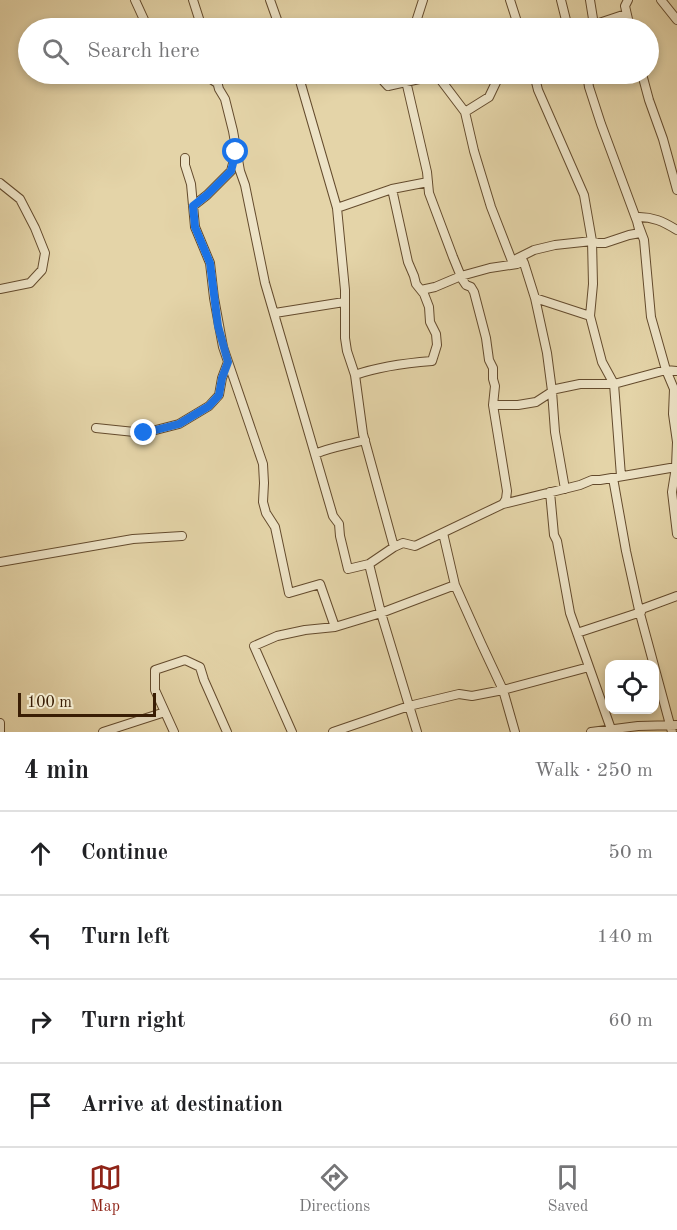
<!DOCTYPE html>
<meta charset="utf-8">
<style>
body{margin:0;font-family:"Old Standard TT",serif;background:#f6f6f6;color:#202124}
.controls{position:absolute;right:18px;bottom:18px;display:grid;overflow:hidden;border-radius:12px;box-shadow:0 3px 9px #0003}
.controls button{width:54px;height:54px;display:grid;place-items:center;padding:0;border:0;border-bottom:2px solid #e0e0e0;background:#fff;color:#202124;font:30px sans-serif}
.scale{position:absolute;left:18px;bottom:15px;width:138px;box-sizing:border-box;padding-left:6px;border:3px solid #391d04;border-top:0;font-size:16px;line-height:21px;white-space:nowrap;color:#391d04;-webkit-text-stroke:4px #ede3c6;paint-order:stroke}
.stop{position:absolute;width:18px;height:18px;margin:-14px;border:4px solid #1a73e8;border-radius:50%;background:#fff}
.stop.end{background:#1a73e8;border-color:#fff;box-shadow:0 2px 6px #0008}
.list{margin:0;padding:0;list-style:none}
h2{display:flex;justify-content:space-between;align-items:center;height:78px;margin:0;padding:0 24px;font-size:26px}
h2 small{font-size:20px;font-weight:400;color:#757577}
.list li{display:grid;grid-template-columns:39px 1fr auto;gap:18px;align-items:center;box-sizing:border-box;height:84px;padding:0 24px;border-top:2px solid #e0e0e0}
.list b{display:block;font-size:22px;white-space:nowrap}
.list em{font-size:20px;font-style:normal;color:#757577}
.icon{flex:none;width:33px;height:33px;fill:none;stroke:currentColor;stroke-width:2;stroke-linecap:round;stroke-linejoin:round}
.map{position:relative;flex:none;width:677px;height:732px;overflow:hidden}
.search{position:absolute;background:#fff;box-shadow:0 3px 9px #0003;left:18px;right:18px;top:18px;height:66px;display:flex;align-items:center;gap:15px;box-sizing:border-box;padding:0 21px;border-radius:33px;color:#757577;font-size:22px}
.sheet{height:414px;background:#fff}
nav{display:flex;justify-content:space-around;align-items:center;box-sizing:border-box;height:84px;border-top:2px solid #e0e0e0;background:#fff;font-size:16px;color:#757577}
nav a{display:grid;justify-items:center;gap:3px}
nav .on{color:#8f2418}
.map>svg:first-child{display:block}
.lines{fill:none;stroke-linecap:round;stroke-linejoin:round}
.minor-casing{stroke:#644b2d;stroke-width:10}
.minor{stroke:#ede3c6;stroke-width:8}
.route{stroke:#1a73e8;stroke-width:8}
</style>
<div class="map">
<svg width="677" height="732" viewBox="0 0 677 732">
<rect width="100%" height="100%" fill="#e4d4a8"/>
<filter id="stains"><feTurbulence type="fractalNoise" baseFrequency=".00333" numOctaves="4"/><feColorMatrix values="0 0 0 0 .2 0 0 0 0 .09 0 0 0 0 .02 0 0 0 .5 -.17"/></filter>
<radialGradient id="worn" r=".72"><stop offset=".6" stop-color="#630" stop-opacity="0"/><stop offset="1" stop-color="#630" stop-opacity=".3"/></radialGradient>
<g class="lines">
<defs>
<path id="minor" d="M135,0L146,24V28
M193,0L202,28
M270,0L280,28
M510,0L519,28
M561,0L568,28
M590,0L594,25
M628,0L625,6L630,28
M661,0L677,20
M414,28L423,0
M584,28L626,14
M203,74L217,83
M215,74L219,89L225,99L233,131L240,171L245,185L265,283L333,516L339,524L340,536L348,569L369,564
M298,74L337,208L345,290V338L347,351L355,375L363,434L394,547
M377,74L388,86L437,75L465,112L474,151L491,207L512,261L534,250L555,245L592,241L598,243H605L629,235L640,233L636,217C652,216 664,222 677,230
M534,74L538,90L584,195L592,241L593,284L590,316L602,362L614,384L621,476
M642,74L649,100L663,139L677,190
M406,81L427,172L429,193L453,257L462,279L466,285L471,287L474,292L486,338L489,360L493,368V379L495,386L493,405L507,491L506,499L503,504
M388,86L399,74
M465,112L489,97L500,74
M185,158V165L191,184L195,227L210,263L214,298L223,347L263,464L264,483L263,502L266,513L275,527L289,593L320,584L335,627L381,613L455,585
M0,183L20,199L35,228L45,253L42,270L30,283L0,289
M193,206L207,195L231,171L235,156
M337,208L392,189L428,182
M517,260L522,259L524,263L535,298L590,316
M421,290L435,287L461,276L490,268L517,264
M535,298L547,353L552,391L555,432L565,489
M275,313L344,302
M677,371L666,370L674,389L673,414L677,442L676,467L672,492L677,534
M355,375C380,366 407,363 432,361L437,345L436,334L430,322L429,307L424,294L416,284L414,276L408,262L392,189
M493,405H518L536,402L556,389L580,384H614L666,370L651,317L644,240L601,124L589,87L587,74
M96,428L144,433L179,424L209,406L219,395L222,378L228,362
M315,454C331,447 348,445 365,440
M613,478L626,551L639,610L672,732
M550,492L554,535L557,541L570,613L611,729
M443,533L455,585L481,643L503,690L515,732
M0,562L133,539L182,536
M639,610L677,596
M577,633L641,612
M0,723V732
M103,732L165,712
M174,732L155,690V670L185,660L200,667L204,680L227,732
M292,732L254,646L277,636L305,630L335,627
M333,732L409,706L459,694L472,696L503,690L589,667
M417,732L381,613L369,564L394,547L403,543L415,546L503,504L580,485L592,480H600L676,467
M591,732L638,726L677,725"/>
</defs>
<!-- minor casing -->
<use href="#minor" class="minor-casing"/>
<!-- minor -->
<use href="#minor" class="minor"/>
</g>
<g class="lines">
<!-- route -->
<path class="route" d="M144,433L179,424L209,406L219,395L222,378L228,362L218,326L210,263L195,227L193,206L207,195L231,171L236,152"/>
</g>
<rect width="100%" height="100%" filter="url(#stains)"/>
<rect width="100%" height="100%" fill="url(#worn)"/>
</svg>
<div class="controls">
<button><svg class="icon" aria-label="locate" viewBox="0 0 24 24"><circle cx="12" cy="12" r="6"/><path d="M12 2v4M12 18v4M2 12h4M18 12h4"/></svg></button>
</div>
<div class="scale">100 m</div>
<div class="stop" style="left:236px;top:152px"></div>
<div class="stop end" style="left:144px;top:433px"></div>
<div class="search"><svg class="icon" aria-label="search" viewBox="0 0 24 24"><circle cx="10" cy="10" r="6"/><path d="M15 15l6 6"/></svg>Search here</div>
</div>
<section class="sheet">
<h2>4 min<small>Walk · 250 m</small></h2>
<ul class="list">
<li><svg class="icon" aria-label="ahead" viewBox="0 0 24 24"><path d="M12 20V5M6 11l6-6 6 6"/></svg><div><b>Continue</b></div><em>50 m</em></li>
<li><svg class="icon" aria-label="left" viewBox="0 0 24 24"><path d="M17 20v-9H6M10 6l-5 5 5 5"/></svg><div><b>Turn left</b></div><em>140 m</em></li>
<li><svg class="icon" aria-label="right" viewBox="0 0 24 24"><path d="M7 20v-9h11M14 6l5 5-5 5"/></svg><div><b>Turn right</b></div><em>60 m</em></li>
<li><svg class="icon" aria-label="arrive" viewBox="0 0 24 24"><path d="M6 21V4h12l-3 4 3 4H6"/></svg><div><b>Arrive at destination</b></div></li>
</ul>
</section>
<nav>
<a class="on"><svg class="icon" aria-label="map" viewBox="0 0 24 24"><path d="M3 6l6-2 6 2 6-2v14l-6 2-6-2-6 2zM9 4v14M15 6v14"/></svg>Map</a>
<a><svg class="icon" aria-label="directions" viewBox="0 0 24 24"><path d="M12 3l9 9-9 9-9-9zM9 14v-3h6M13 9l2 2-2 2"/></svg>Directions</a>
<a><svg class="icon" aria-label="saved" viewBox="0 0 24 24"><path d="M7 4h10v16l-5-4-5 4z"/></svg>Saved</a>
</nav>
